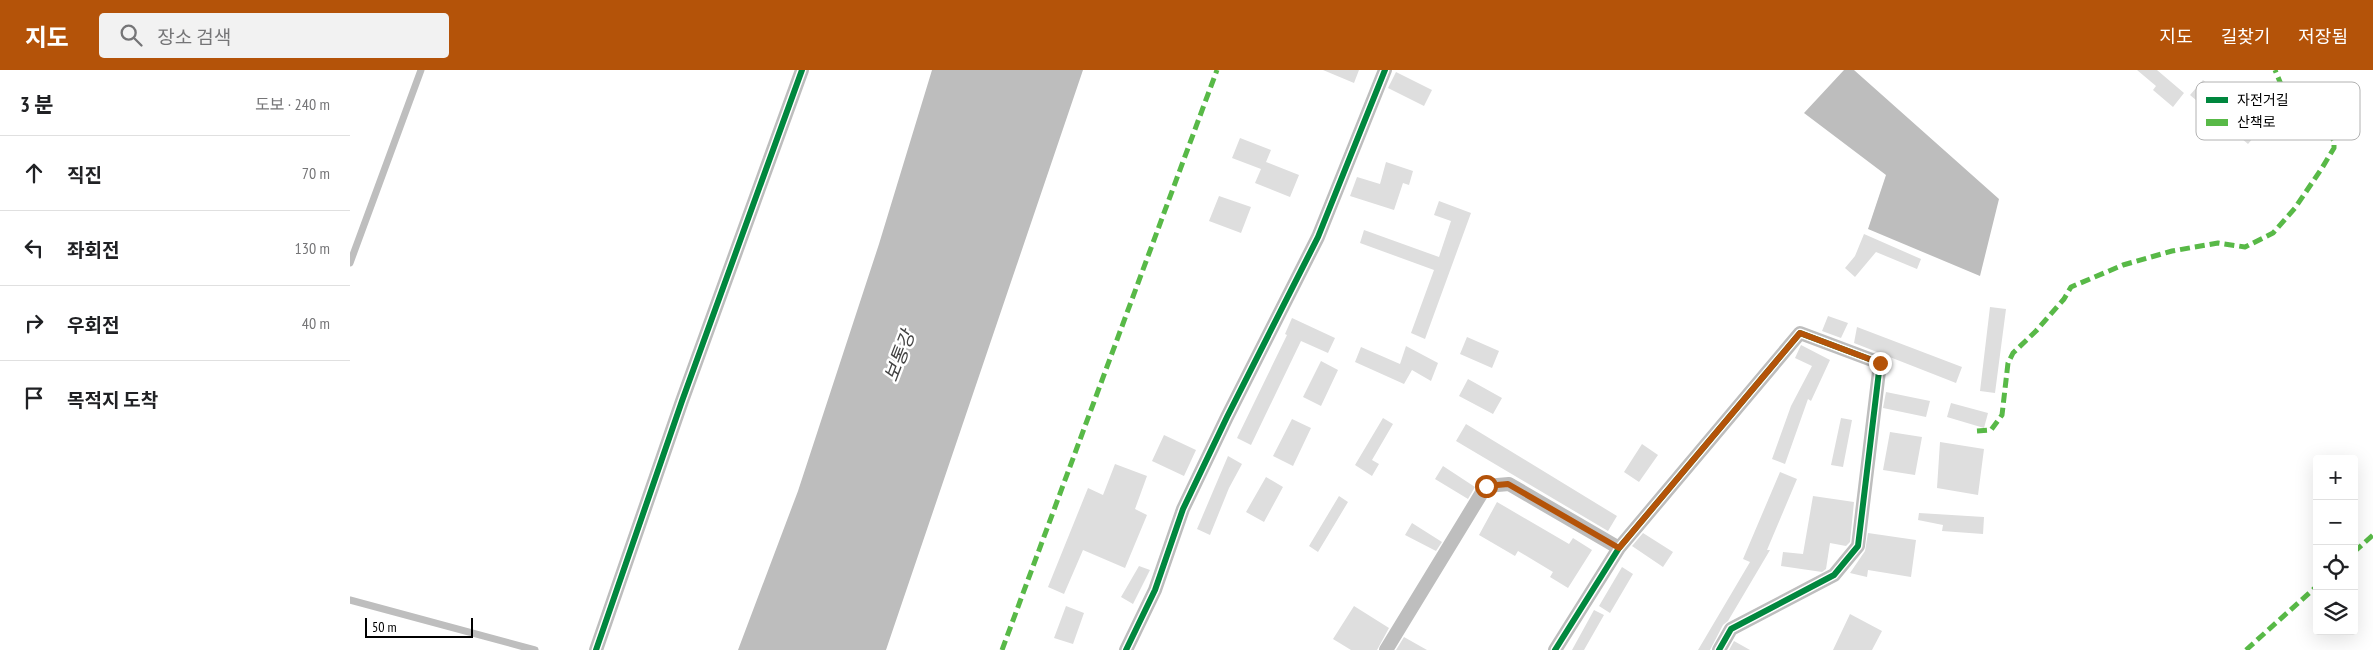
<!DOCTYPE html>
<html lang="ko">
<meta charset="utf-8">
<style>
body{margin:0;font-family:"PT Sans Narrow","Noto Sans KR",sans-serif;background:#f2f2f2;color:#202124}
.controls{position:absolute;right:15px;bottom:15px;display:grid;overflow:hidden;border-radius:5px;box-shadow:0 5px 20px #0002}
.controls button{width:45px;height:45px;display:grid;place-items:center;padding:0;border:0;border-bottom:1px solid #e0e0e0;background:#fff;color:#202124;font:25px sans-serif}
.scale{position:absolute;left:15px;bottom:12px;width:108px;box-sizing:border-box;padding-left:5px;border:2px solid #000;border-top:0;font-size:14px;line-height:18px;white-space:nowrap;color:#000;-webkit-text-stroke:4px #fff;paint-order:stroke}
.stop{position:absolute;width:15px;height:15px;margin:-11px;border:4px solid #b45309;border-radius:50%;background:#fff}
.stop.end{background:#b45309;border-color:#fff;box-shadow:0 1px 5px #0008}
.list{margin:0;padding:0;list-style:none}
h2{display:flex;justify-content:space-between;align-items:center;height:65px;margin:0;padding:0 20px;font-size:21px}
h2 small{font-size:16px;font-weight:400;color:#757577}
.list li{display:grid;grid-template-columns:32px 1fr auto;gap:15px;align-items:center;box-sizing:border-box;height:75px;padding:0 20px;border-top:1px solid #e0e0e0}
.list b{display:block;font-size:19px;white-space:nowrap}
.list em{font-size:16px;font-style:normal;color:#757577}
.icon{flex:none;width:28px;height:28px;fill:none;stroke:currentColor;stroke-width:2;stroke-linecap:round;stroke-linejoin:round}
.map{position:relative;flex:none;width:2023px;height:580px;overflow:hidden}
header{display:flex;align-items:center;gap:30px;box-sizing:border-box;height:70px;padding:0 25px;background:#b45309;color:#fff}
header strong{font-size:24px}
nav{display:flex;gap:28px;margin-inline-start:auto;font-size:18px}
.search{width:350px;height:45px;background:#f2f2f2;display:flex;align-items:center;gap:12px;box-sizing:border-box;padding:0 18px;border-radius:5px;color:#757577;font-size:19px}
main{display:flex}
aside{flex:1;background:#fff}
.map>svg:first-child{display:block}
.water{fill:#bdbdbd}
.building{fill:#dedede}
.lines{fill:none;stroke-linecap:round;stroke-linejoin:round}
.service{stroke:#bebebe;stroke-width:7}
.minor{stroke:#bebebe;stroke-width:14}
.quiet{stroke:#58b947;stroke-width:5;stroke-dasharray:10 5;stroke-linecap:butt}
.cycleway-casing{stroke:#fff;stroke-width:9}
.cycleway{stroke:#00873e;stroke-width:6}
.route{stroke:#b45309;stroke-width:6}
.labels{text-anchor:middle;dominant-baseline:central;stroke-width:5;stroke-linejoin:round;paint-order:stroke}
.water-label{font-size:19px;font-style:italic;fill:#424242;stroke:#fff}
.key{fill:#fff;stroke:#b2b2b2;stroke-width:1}
.key-label{font-size:14px;fill:#000}
</style>
<header>
<strong>지도</strong>
<div class="search"><svg class="icon" aria-label="search" viewBox="0 0 24 24"><circle cx="10" cy="10" r="6"/><path d="M15 15l6 6"/></svg>장소 검색</div>
<nav><a>지도</a><a>길찾기</a><a>저장됨</a></nav>
</header>
<main>
<aside>
<h2>3 분<small>도보 · 240 m</small></h2>
<ul class="list">
<li><svg class="icon" aria-label="ahead" viewBox="0 0 24 24"><path d="M12 20V5M6 11l6-6 6 6"/></svg><div><b>직진</b></div><em>70 m</em></li>
<li><svg class="icon" aria-label="left" viewBox="0 0 24 24"><path d="M17 20v-9H6M10 6l-5 5 5 5"/></svg><div><b>좌회전</b></div><em>130 m</em></li>
<li><svg class="icon" aria-label="right" viewBox="0 0 24 24"><path d="M7 20v-9h11M14 6l5 5-5 5"/></svg><div><b>우회전</b></div><em>40 m</em></li>
<li><svg class="icon" aria-label="arrive" viewBox="0 0 24 24"><path d="M6 21V4h12l-3 4 3 4H6"/></svg><div><b>목적지 도착</b></div></li>
</ul>
</aside>
<div class="map">
<svg width="2023" height="580" viewBox="0 0 2023 580">
<rect width="100%" height="100%" fill="#fff"/>
<!-- water -->
<path class="water" d="M582,0H733L536,580H388L448,421L529,174Z
M1494,0H1504L1649,129L1630,206L1518,159L1536,105L1454,43Z"/>
<!-- building -->
<path class="building" d="M973,0H1009L1004,13Z
M1787,0H1807L1834,23L1823,37L1803,20L1806,16Z
M1046,2L1082,20L1074,36L1038,18Z
M1853,10L1910,60L1898,74L1840,25Z
M890,68L921,80L916,92L949,105L940,127L905,113L911,99L882,88Z
M1036,92L1063,101L1059,115L1053,113L1044,140L1000,126L1007,107L1030,114Z
M869,126L901,137L891,163L859,151Z
M1089,131L1121,143L1075,269L1061,263L1084,200L1010,173L1014,160L1089,187L1101,151L1084,145Z
M1514,164L1571,189L1567,199L1526,182L1505,207L1495,198L1505,186Z
M1640,237L1656,239L1645,323L1630,321Z
M1478,246L1498,253L1491,268L1472,261Z
M942,248L985,268L978,283L951,271L901,375L887,368L937,265L935,264Z
M1507,257L1612,297L1606,313L1504,273Z
M1117,267L1149,281L1142,298L1110,284Z
M1451,275L1480,290L1461,331L1458,329L1435,394L1422,389L1441,336L1462,296L1445,288Z
M1056,276L1088,293L1081,311L1062,300L1054,314L1005,292L1011,277L1050,294Z
M971,291L988,300L971,336L953,327Z
M1118,309L1152,328L1143,344L1109,326Z
M1536,322L1580,331L1576,347L1533,338Z
M1601,333L1638,343L1634,358L1597,347Z
M1033,348L1043,354L1022,390L1029,394L1022,406L1005,395Z
M1491,348L1502,350L1493,397L1481,395Z
M942,349L961,358L943,396L923,386Z
M1116,354L1267,446L1258,461L1106,371Z
M1540,362L1572,367L1565,405L1533,400Z
M814,365L846,380L834,406L802,391Z
M1590,372L1634,379L1628,425L1587,418Z
M1292,374L1308,385L1289,412L1274,402Z
M878,386L892,394L879,418L860,465L847,459Z
M765,394L797,406L785,439L797,445L775,498L733,480L714,524L698,517L738,418L753,425Z
M1093,396L1125,417L1118,429L1085,409Z
M1430,402L1447,409L1417,480H1420L1378,551L1373,555L1360,580H1348L1400,492L1393,489Z
M916,407L933,417L914,452L896,442Z
M989,426L998,432L968,482L959,476Z
M1463,426L1504,432L1500,472L1496,476L1480,473L1476,499L1472,502L1431,496L1433,482L1453,484Z
M1147,432L1219,474L1223,468L1242,480L1218,518L1200,507L1203,502L1168,481L1165,486L1129,465Z
M1569,443L1634,447L1633,464L1592,461L1593,455L1568,450Z
M1062,453L1092,472L1086,481L1055,465Z
M1293,463L1323,482L1313,497L1282,476Z
M1518,463L1566,470L1561,507L1518,500L1517,507L1500,503L1515,481Z
M789,496L800,500L783,534L771,527Z
M1272,497L1283,504L1260,543L1249,536Z
M716,536L734,543L723,574L704,568Z
M1004,536L1039,558L1027,580H1001L983,569Z
M1244,540L1254,545L1234,580H1222Z
M1500,544L1532,561L1522,580H1483Z
M1054,567L1077,580H1046Z
M1384,571L1400,580H1379Z"/>
<g class="lines">
<!-- service -->
<path class="service" d="M0,193L71,0
M0,530L185,580"/>
<!-- minor -->
<path class="minor" d="M246,580L332,331L452,0
M776,580L805,520L833,439L877,347L968,167L1035,0
M1036,580L1136,416L1159,414L1269,478
M1205,580L1269,478L1450,263L1530,293L1508,476L1484,505L1381,559L1369,580"/>
<!-- quiet -->
<path class="quiet" d="M1627,361L1641,360L1652,345L1658,293L1663,283L1686,261L1714,229L1721,217L1773,195L1822,181L1868,173L1895,177L1923,163L1945,138L1972,98L1984,78V71L1978,61L1933,19L1925,0
M2004,482L2023,465
M652,580L867,0
M1896,580L1967,516"/>
<defs>
<path id="cycleway" d="M246,580L332,331L452,0
M776,580L805,520L833,439L877,347L968,167L1035,0
M1205,580L1269,478L1450,263L1530,293L1508,476L1484,505L1381,559L1369,580"/>
</defs>
<!-- cycleway casing -->
<use href="#cycleway" class="cycleway-casing"/>
<!-- cycleway -->
<use href="#cycleway" class="cycleway"/>
</g>
<g class="lines">
<!-- route -->
<path class="route" d="M1136,416L1158,414L1269,478L1450,263L1530,293"/>
</g>
<g class="labels">
<!-- water labels -->
<g class="water-label">
<text transform="translate(549 286) rotate(-69)">보통강</text>
</g>
</g>
<!-- legend -->
<rect x="1846" y="12" width="164" height="58" rx="8" class="key"/>
<rect x="1856" y="27" width="22" height="6" fill="#00873e"/>
<rect x="1856" y="49" width="22" height="7" fill="#58b947"/>
<g class="key-label">
<text x="1887" y="35">자전거길</text>
<text x="1887" y="57">산책로</text>
</g>
</svg>
<div class="controls">
<button>+</button>
<button>−</button>
<button><svg class="icon" aria-label="locate" viewBox="0 0 24 24"><circle cx="12" cy="12" r="6"/><path d="M12 2v4M12 18v4M2 12h4M18 12h4"/></svg></button>
<button><svg class="icon" aria-label="layers" viewBox="0 0 24 24"><path d="M12 4l9 5-9 5-9-5zM3 14l9 5 9-5"/></svg></button>
</div>
<div class="scale">50 m</div>
<div class="stop" style="left:1136px;top:416px"></div>
<div class="stop end" style="left:1530px;top:293px"></div>
</div>
</main>
